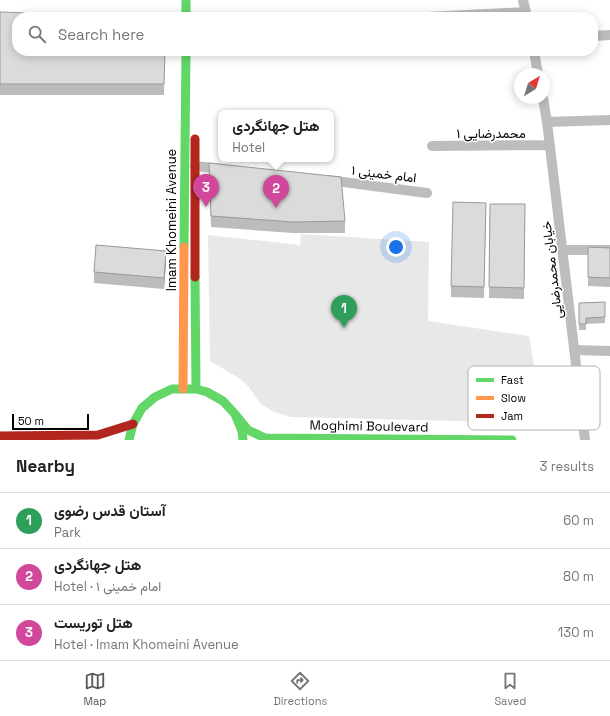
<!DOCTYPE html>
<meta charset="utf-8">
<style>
body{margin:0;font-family:"Space Grotesk",Vazirmatn,sans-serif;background:#f2f2f2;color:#222}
.compass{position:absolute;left:514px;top:68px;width:36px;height:36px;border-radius:50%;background:#fff;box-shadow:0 2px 10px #0003;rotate:38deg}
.scale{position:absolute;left:12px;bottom:10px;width:77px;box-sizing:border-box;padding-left:4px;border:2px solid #000;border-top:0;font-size:11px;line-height:14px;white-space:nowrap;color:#000;-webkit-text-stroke:3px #fff;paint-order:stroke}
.you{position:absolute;left:396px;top:247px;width:14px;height:14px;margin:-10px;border:3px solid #fff;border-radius:50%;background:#1a73e8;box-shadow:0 0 0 6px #1a73e833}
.badge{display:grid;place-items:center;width:26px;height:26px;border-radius:50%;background:#595959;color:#fff;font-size:13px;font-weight:700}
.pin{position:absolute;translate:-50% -33px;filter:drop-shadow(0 1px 2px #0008)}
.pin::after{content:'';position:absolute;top:21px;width:14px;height:12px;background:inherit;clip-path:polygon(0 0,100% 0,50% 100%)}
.popup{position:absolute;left:218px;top:110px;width:116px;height:52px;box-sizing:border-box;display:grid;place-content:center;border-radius:8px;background:#fff;filter:drop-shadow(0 1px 3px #0005);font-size:13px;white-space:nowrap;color:#767676}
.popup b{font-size:15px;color:#222}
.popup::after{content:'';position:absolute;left:50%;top:100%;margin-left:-8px;border:8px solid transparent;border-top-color:#fff}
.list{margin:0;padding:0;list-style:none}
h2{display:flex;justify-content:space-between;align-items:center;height:52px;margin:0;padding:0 16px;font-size:17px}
h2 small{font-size:13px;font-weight:400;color:#767676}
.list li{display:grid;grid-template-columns:26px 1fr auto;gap:12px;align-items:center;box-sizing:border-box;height:56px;padding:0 16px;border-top:1px solid #e0e0e0}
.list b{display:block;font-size:15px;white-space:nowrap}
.list p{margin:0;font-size:13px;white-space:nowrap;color:#767676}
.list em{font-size:13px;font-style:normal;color:#767676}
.icon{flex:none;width:22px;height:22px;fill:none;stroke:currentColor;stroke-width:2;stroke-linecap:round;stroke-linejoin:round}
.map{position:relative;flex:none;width:610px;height:440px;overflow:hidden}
.search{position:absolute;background:#fff;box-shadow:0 2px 10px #0003;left:12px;right:12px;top:12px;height:44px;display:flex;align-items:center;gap:10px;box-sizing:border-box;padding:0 14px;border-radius:16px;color:#767676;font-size:15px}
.sheet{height:220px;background:#fff}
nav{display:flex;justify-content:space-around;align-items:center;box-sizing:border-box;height:56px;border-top:1px solid #e0e0e0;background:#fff;font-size:11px;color:#767676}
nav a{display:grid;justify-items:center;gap:2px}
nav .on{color:#595959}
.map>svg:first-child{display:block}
.green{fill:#e8e8e8}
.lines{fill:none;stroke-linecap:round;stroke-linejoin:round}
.street{stroke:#bdbdbd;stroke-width:10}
.fast{stroke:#63d668;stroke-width:9}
.slow{stroke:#ff974d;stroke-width:9}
.jam{stroke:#b3261e;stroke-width:9}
.wall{fill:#bcbcbc}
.shaded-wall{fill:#999}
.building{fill:#dbdbdb;stroke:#999}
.labels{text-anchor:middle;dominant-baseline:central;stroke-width:3;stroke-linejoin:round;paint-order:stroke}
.street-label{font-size:13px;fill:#000;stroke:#fff}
.key{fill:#fff;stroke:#b2b2b2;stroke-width:1}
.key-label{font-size:11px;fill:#000}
</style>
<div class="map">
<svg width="610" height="440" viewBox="0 0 610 440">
<rect width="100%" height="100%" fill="#fff"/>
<!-- green -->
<path class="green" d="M301,234L429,242L428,321L529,336L544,423L291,417L274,412L261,404L248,386L239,378L210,361L208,235L300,245Z"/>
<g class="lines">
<!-- street -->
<path class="street" d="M523,0L527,17
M427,17L526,12
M593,36L610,35
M534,51L538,74
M543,98L547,122L585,440
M547,122L610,120
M432,146L550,145
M195,166L223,169
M328,180L427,193
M562,250H610
M574,350L610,351"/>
<!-- fast -->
<path class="fast" d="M186,0V17
M184,247L186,51
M195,277L196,389
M235,414L248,430L265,438L512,440
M129,440L133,424L142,408L155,397L172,389H196L207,392L223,401L235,414L242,431L243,440"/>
<!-- slow -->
<path class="slow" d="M183,389L184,247"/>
<!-- jam -->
<path class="jam" d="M195,139V277
M0,436L98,435L133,424"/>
</g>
<!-- wall -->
<path class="wall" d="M0,12L17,51H165L164,95H0Z
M209,163L345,221V233H293L211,227Z
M490,204H525L524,299L489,298Z
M486,214L484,298L451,297V286Z
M588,247L610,248V287L588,286Z
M166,262L164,289L94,283V272Z
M605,302V323L586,324V330H579V303Z"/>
<!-- shaded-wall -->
<path class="shaded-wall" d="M166,251V262L164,289V278Z"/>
<!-- building -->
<path class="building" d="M0,12L144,17H17V51H165L164,84H0Z
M209,163L341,177L345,221L293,222L211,216Z
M453,202L486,203L484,287L451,286Z
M490,204H525L524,288L489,287Z
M96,245L166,251L164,278L94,272Z
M588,247L610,248V278L588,277Z
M605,302V317L586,318V324H579V303Z"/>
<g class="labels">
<!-- street labels -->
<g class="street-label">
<text x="491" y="133">محمدرضایی ۱</text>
<text transform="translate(384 174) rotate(7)">امام خمینی ۱</text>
<text transform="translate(171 220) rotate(-90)">Imam Khomeini Avenue</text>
<text transform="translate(552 270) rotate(-97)">خیابان محمدرضایی</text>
<text transform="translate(369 426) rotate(1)">Moghimi Boulevard</text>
</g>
</g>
<!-- legend -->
<rect x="468" y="366" width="132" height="64" rx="6" class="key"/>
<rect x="476" y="378" width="18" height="4" fill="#63d668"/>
<rect x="476" y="396" width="18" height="4" fill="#ff974d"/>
<rect x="476" y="414" width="18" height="4" fill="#b3261e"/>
<g class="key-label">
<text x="501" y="384">Fast</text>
<text x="501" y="402">Slow</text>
<text x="501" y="420">Jam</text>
</g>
</svg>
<svg class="compass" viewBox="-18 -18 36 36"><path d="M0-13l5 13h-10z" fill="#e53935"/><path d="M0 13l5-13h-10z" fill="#767676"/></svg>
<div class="scale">50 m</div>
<div class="you"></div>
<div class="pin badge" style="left:344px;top:328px;background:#2e9e5b">1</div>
<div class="pin badge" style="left:276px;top:208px;background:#d1479c">2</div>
<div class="popup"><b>هتل جهانگردی</b>Hotel</div>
<div class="pin badge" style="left:206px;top:207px;background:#d1479c">3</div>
<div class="search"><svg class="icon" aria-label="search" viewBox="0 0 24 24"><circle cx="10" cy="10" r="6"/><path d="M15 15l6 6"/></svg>Search here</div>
</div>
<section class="sheet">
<h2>Nearby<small>3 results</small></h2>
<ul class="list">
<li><span class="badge" style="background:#2e9e5b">1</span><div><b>آستان قدس رضوی</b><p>Park</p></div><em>60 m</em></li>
<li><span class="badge" style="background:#d1479c">2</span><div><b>هتل جهانگردی</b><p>Hotel · امام خمینی ۱</p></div><em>80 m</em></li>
<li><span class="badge" style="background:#d1479c">3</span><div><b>هتل توریست</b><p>Hotel · Imam Khomeini Avenue</p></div><em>130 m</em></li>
</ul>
</section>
<nav>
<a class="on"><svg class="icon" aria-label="map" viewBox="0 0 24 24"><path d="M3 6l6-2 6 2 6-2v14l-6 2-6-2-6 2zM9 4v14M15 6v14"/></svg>Map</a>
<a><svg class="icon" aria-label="directions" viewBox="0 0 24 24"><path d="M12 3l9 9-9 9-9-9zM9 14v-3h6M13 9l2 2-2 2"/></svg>Directions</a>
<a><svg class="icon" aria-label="saved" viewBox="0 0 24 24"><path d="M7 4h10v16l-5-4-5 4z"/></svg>Saved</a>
</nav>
